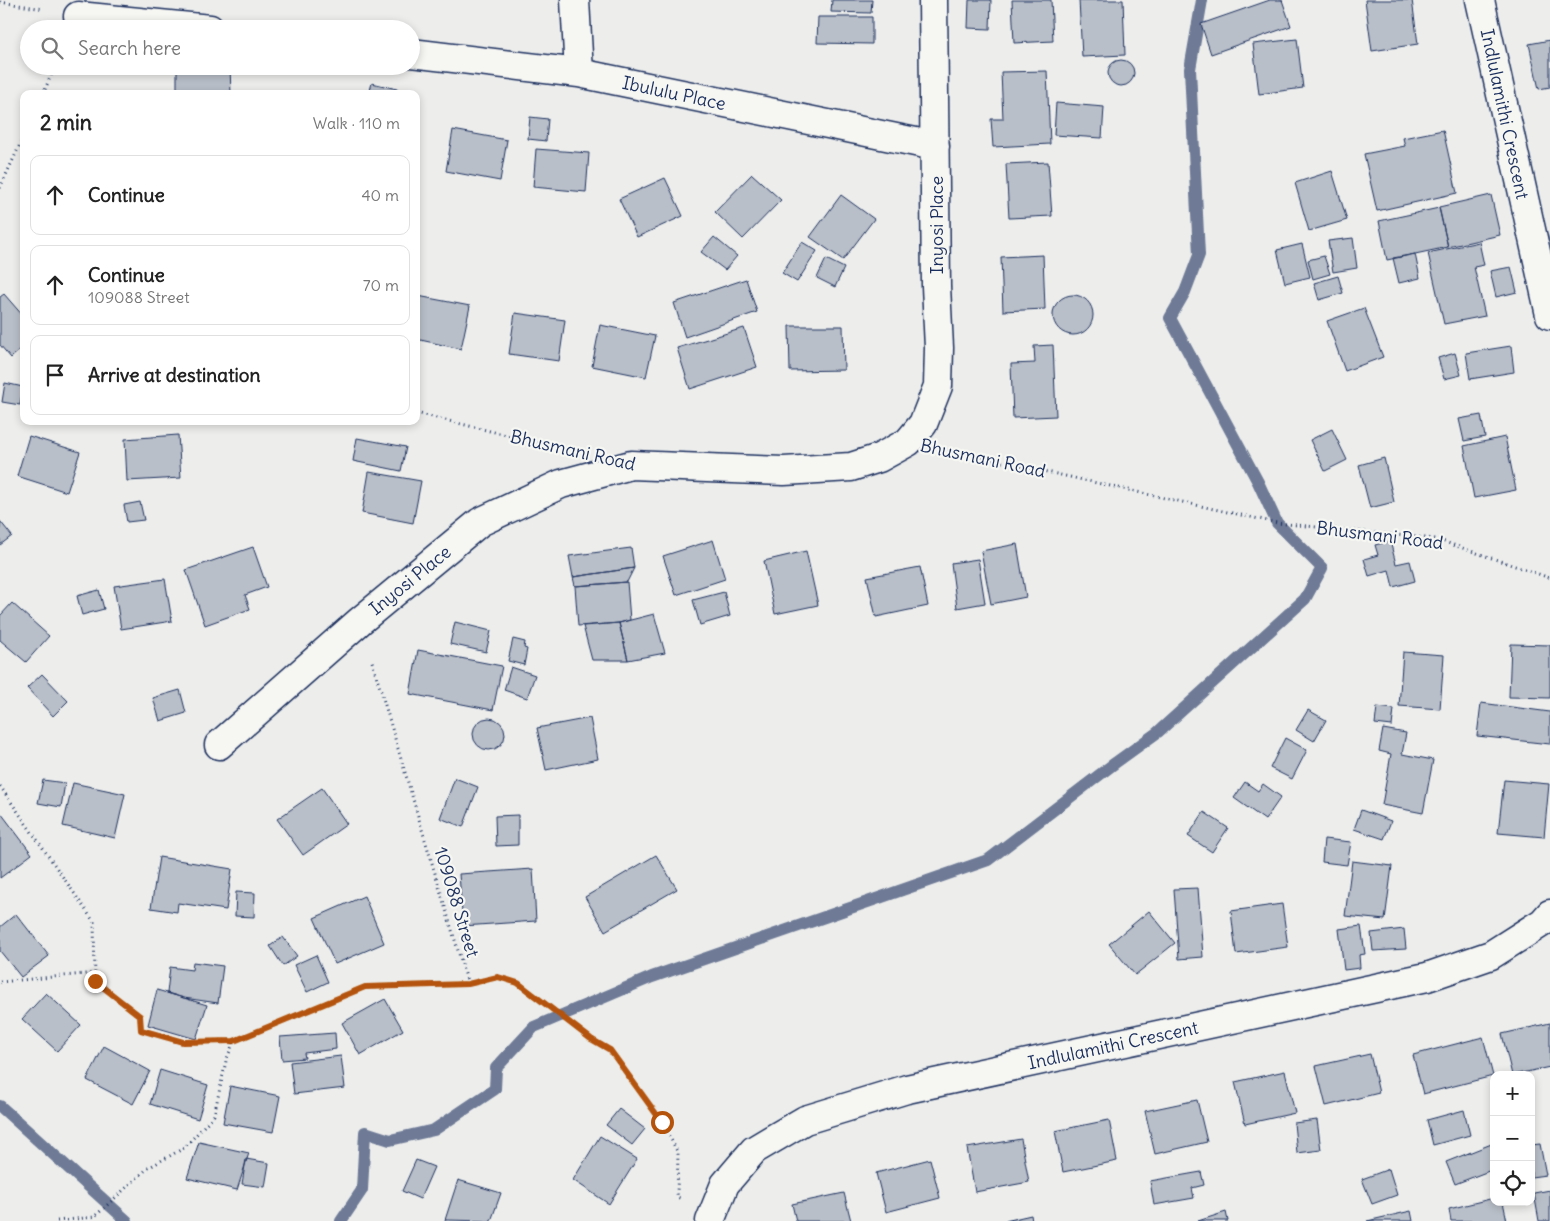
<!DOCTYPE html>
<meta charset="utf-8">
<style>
body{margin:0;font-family:Delius,sans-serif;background:#f6f6f6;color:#222}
.controls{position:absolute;right:15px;bottom:15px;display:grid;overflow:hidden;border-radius:10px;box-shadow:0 2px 8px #0003}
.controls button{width:45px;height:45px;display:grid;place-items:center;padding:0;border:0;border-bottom:1px solid #e0e0e0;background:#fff;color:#222;font:25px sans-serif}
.stop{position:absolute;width:15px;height:15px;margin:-11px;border:4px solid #b45309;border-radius:50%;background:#fff}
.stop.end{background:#b45309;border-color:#fff;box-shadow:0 1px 5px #0008}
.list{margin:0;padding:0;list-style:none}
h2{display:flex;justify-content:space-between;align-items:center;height:65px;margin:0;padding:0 20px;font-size:21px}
h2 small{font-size:16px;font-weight:400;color:#767676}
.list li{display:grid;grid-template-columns:32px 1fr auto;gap:15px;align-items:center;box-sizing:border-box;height:80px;margin:0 10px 10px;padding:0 10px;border:1px solid #e0e0e0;border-radius:10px}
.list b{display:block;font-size:19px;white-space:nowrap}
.list p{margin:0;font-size:16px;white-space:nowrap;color:#767676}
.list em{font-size:16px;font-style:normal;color:#767676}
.icon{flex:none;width:28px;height:28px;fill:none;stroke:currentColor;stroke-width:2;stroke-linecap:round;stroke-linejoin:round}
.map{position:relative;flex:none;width:1550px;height:1221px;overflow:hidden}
.search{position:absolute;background:#fff;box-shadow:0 2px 8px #0003;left:20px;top:20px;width:400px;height:55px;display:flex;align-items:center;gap:12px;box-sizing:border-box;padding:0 18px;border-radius:28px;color:#767676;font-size:19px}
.panel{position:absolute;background:#fff;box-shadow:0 2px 8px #0003;left:20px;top:90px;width:400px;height:335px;border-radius:10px}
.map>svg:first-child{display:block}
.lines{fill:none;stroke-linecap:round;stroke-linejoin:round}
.stream{stroke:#6e7a96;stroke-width:12}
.building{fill:#b9bfc8;stroke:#1b2f5e}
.minor-casing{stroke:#1b2f5e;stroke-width:31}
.path{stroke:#1b2f5e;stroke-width:3;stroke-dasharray:1 4;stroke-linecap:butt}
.minor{stroke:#f6f6f2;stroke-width:28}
.route{stroke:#b45309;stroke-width:6}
.labels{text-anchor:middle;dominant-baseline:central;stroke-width:4.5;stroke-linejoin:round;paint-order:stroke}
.street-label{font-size:18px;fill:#1b2f5e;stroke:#f6f6f2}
</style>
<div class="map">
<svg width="1550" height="1221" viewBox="0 0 1550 1221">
<rect width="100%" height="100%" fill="#edeeec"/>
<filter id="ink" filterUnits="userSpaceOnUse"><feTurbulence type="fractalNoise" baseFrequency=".02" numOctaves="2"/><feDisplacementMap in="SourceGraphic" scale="10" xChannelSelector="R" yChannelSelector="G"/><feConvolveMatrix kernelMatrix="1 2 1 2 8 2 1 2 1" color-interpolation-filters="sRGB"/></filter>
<g filter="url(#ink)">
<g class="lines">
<!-- stream -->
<path class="stream" d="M0,1106L127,1221
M341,1221L362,1190L365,1132L390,1140L434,1130L495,1089L496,1068L534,1027L652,977L988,860L1115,763L1158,732L1305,599L1322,568L1277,523L1258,482L1170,318L1185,292L1199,255L1190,69L1202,0"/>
</g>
<!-- building -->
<path class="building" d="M832,0H872L871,13L831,12Z
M969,0H991L990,29L968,28Z
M1012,0H1051L1053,41L1014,43Z
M1079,0H1123L1125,55L1082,57Z
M1270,0H1282L1291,26L1211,54L1201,24Z
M1365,0H1412L1418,44L1372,51Z
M818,17H872V44L817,43Z
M1297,39L1303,88L1259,94L1253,44Z
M1550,40V87L1539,89L1529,44Z
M1108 73a13 13 0 1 1 26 0a13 13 0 1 1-26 0Z
M177,66H230L231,94H177Z
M1047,71L1050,144L993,147L991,119H1003L1001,72Z
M372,83L401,90L400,94H369Z
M1056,103L1104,107L1102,138L1054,135Z
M530,117L548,119L546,141L528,139Z
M453,130L507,140L500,181L446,171Z
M1443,130L1457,193L1377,211L1364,154L1405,146L1403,138Z
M536,149L589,153L586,192L533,187Z
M1048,162L1052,216L1009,218L1006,164Z
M1332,171L1347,220L1309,231L1295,183Z
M752,174L781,200L743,239L715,212Z
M665,178L683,216L637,237L619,199Z
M841,195L874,219L843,260L810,237Z
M1491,195L1500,235L1448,247L1439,207Z
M1439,208L1448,247L1387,260L1379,221Z
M714,237L737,256L725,270L701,252Z
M1353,238L1357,268L1333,272L1328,241Z
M802,242L817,251L797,282L782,273Z
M1479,242L1484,265L1474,267L1485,316L1444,324L1428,253Z
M1302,244L1310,277L1285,283L1277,250Z
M1415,254L1420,278L1399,283L1393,258Z
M1043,255L1045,309L1003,311L1001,257Z
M1324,256L1330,274L1313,279L1308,260Z
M826,259L844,268L835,287L817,278Z
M1511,267L1517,292L1496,297L1490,271Z
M1338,276L1343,293L1319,300L1314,283Z
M746,279L757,312L685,337L674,303Z
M4,294L24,317V346L11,358L0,345V297Z
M1053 315a20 20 0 1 1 40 0a20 20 0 1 1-40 0Z
M418,296L470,306L461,349L416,339V306Z
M1364,308L1383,357L1345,371L1327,321Z
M515,313L565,320L559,361L509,354Z
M600,325L655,336L646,377L592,366Z
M789,326H843L844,370L790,371Z
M744,328L757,367L690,389L677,348Z
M1053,345L1056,416L1013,418L1011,364L1035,363L1034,346Z
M1511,346L1514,372L1470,379L1466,353Z
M1455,353L1461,375L1444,379L1438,358Z
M5,383L23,387L20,405L2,402Z
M1481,415L1485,437L1464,441L1459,419Z
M1332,429L1347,460L1325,471L1310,440Z
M178,435L181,478L127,481L125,439Z
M29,436L80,452L67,492L17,476Z
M1505,437L1516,490L1474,498L1464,446Z
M357,438L406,447L401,471L353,461Z
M1384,458L1394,502L1370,508L1359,465Z
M369,472L421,481L413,523L362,513Z
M140,502L144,520L127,522L124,505Z
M0,521L12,536L0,545Z
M713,540L725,579L676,595L663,556Z
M1390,541L1396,564L1410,561L1415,581L1393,587L1389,570L1369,576L1364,559L1378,555L1375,545Z
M1017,544L1026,597L991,604L981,551Z
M253,547L267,587L245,595L250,609L205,625L186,570Z
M631,548L634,568L573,577L569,556Z
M806,551L818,605L775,614L764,561Z
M978,559L985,603L957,608L951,563Z
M920,567L928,606L876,617L867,577Z
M634,568L627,582L575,586L573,577Z
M165,579L172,621L121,629L114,586Z
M627,582L630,620L619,623L578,626L575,586Z
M99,590L104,609L82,615L77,596Z
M724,592L730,616L700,625L693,600Z
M12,603L49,636L26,662L0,640V616Z
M654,614L665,653L628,660L619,623Z
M455,622L491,631L486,652L450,644Z
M619,623L628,660H592L583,626Z
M513,639L525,642L524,648L527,649L524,665L508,661Z
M1511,644L1550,645V698L1509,697Z
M418,650L502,666L493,710L410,694Z
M1403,652L1444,655L1440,709L1399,706Z
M511,667L535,675L527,698L504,690Z
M42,674L68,701L53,716L27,688Z
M180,690L186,713L160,721L153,698Z
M1481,703L1550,712V744L1477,736Z
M1377,707L1394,709L1392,726L1375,724Z
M1308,710L1326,720L1314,741L1296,730Z
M590,718L598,759L546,770L537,728Z
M473 734a16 16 0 1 1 32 0a16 16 0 1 1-32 0Z
M1383,729L1406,733L1402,754L1433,760L1423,813L1382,805L1391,754L1379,751Z
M1285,738L1307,750L1292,779L1270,768Z
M455,778L478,787L463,827L440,818Z
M43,780L65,783L61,807L38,803Z
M1504,780L1549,784L1544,837L1498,833Z
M1245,782L1258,791L1263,784L1281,797L1265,820L1234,798Z
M73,783L125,794L115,838L63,826Z
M322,788L347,824L303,855L277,819Z
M1361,810L1391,821L1384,839L1354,829Z
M1204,812L1228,828L1212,852L1188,836Z
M1,813L32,854L0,878V814Z
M518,815V845L496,846L495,816Z
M1324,839L1351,842L1347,865L1322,862Z
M656,855L677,889L605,931L585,897Z
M159,857L232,869L226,910L178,903L177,912L151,908Z
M1352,861L1392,866L1385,920L1345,916Z
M533,869L536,921L463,926L459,874Z
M1198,888L1203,957L1179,959L1174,889Z
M236,892L255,893L254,917L235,916Z
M364,896L384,943L335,964L314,918Z
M1282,904L1288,947L1236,954L1231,911Z
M1149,911L1175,943L1135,975L1109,944Z
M16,914L49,956L21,977L0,951V927Z
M1361,926L1365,954L1359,955L1360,968L1344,970L1339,929Z
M1404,929L1406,949L1373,951L1371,933Z
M283,937L297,956L283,966L270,946Z
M316,955L328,982L307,992L294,965Z
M193,962L223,966L218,1003L184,998L167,993L170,967L192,970Z
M157,990L207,1005L196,1039L148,1025Z
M46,993L81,1025L57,1051L22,1019Z
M385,999L403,1030L360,1055L342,1023Z
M1550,1023V1067L1512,1075L1502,1034Z
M335,1033L336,1049L304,1053L305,1058L282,1060L280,1037Z
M1483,1037L1493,1076L1423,1094L1413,1055Z
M104,1046L150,1071L133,1104L87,1080Z
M1370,1054L1379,1093L1326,1106L1316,1066Z
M341,1056L345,1088L294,1094L290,1062Z
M160,1070L208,1085L198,1119L150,1104Z
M1285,1071L1295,1113L1245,1124L1235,1082Z
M230,1086L280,1096L273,1132L223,1123Z
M1197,1100L1207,1142L1155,1154L1145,1111Z
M619,1109L645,1129L632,1145L606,1125Z
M1464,1110L1470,1135L1433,1145L1427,1120Z
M1109,1120L1117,1161L1063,1172L1055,1131Z
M1317,1120L1321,1150L1297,1153L1294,1123Z
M600,1136L637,1159L609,1204L573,1180Z
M1021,1139L1029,1182L975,1192L967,1148Z
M199,1142L249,1153L237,1190L187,1178Z
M1494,1143V1169L1455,1184L1446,1162Z
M1540,1144L1546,1175L1531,1177V1145Z
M246,1159L269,1163L265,1187L242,1184Z
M930,1159L940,1198L886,1212L876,1173Z
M416,1160L434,1167L420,1199L402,1191Z
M1389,1169L1397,1195L1372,1204L1362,1179Z
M1201,1172L1204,1185L1192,1188L1194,1198L1154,1205L1150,1181Z
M458,1180L501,1193L491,1221L445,1220Z
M1550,1190V1221H1539L1534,1193Z
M844,1193L851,1221H796L792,1204Z
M1494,1198V1202H1503L1507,1221H1451L1449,1209Z
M1411,1211L1413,1221H1367Z
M1226,1212L1228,1221H1198Z
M1031,1215L1032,1221H1005Z"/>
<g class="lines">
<defs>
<path id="minor" d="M575,0L579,73
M1480,0L1550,315
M78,16L210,29
M411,53L579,73L935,146
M219,745L360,621L480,522L561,484L631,465L784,471L851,467L879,458L908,442L923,424L938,386L939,348L936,286L933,0
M710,1221L725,1184L754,1150L805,1120L907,1089L1427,977L1491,955L1543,922L1550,914"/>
</defs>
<!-- minor casing -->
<use href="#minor" class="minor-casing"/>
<!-- path -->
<path class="path" d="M0,2L44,9
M43,94L55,66
M0,188L24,136
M416,413L556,447
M948,450L1277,523L1436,539L1550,578
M0,786L94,922L95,981L140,1016L141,1030L183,1042L234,1041L365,987L468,984L371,658
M0,982L95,973
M468,984L497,977L518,983L591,1039L610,1050L662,1122L678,1153L677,1197L682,1199
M57,1221L94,1217L148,1168L184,1148L214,1115L226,1061L234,1041"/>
<!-- minor -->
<use href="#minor" class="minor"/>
</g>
</g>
<g class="lines" filter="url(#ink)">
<!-- route -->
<path class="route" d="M95,981L140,1016L141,1030L183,1042L234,1041L365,987L468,984L498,977L518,983L591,1039L610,1050L662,1122"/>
</g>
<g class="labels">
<!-- street labels -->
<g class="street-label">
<text transform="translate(674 93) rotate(12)">Ibululu Place</text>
<text transform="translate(1505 114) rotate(78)">Indlulamithi Crescent</text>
<text transform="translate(936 225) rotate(-90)">Inyosi Place</text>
<text transform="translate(573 450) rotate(13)">Bhusmani Road</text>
<text transform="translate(983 458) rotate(12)">Bhusmani Road</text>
<text transform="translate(1380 535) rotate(7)">Bhusmani Road</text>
<text transform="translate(410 580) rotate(-39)">Inyosi Place</text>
<text transform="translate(457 902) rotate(73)">109088 Street</text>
<text transform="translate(1113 1045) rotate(-12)">Indlulamithi Crescent</text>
</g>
</g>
</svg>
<div class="controls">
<button>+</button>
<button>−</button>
<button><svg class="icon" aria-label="locate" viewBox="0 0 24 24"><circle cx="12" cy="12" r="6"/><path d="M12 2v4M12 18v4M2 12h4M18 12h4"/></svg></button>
</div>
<div class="stop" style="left:662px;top:1122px"></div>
<div class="stop end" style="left:95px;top:981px"></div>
<div class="search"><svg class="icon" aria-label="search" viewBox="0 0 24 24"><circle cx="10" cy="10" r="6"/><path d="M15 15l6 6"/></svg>Search here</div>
<section class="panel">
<h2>2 min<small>Walk · 110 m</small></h2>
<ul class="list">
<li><svg class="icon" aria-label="ahead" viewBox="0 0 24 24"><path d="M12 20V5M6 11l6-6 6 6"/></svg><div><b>Continue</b></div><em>40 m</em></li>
<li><svg class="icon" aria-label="ahead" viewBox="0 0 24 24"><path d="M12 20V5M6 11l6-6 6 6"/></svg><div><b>Continue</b><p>109088 Street</p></div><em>70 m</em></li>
<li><svg class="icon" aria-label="arrive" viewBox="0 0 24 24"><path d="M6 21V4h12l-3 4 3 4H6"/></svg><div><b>Arrive at destination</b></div></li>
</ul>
</section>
</div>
